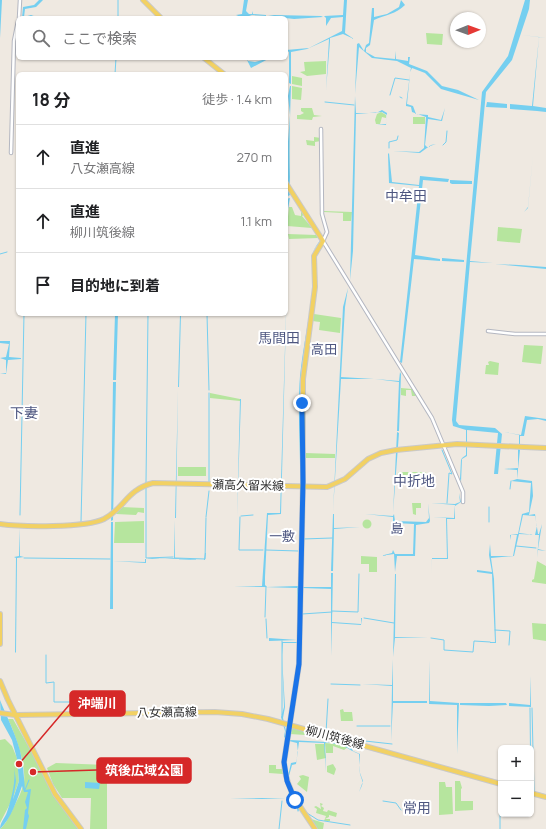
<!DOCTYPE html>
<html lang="ja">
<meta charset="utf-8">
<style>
body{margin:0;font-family:Manrope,"Noto Sans JP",sans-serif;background:#f6f6f6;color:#202124}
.controls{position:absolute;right:12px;bottom:12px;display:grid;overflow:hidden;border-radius:6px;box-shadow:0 1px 3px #0004}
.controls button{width:36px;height:36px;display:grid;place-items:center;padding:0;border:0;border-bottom:1px solid #e0e0e0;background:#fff;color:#202124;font:20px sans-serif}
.compass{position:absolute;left:450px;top:12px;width:36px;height:36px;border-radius:50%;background:#fff;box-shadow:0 1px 3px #0004;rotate:89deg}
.stop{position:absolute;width:12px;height:12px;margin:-9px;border:3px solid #1a73e8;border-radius:50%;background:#fff}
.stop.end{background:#1a73e8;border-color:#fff;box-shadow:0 1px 4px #0008}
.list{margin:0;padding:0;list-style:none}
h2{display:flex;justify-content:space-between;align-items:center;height:52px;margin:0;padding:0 16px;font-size:17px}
h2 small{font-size:13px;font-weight:400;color:#757577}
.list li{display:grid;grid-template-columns:26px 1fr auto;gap:12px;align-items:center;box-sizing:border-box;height:64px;padding:0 16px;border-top:1px solid #e0e0e0}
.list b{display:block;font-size:15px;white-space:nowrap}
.list p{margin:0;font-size:13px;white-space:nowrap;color:#757577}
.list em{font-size:13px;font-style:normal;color:#757577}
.icon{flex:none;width:22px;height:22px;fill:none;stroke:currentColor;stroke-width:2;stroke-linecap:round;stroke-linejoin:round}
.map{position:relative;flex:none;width:546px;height:829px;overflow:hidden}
.search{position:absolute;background:#fff;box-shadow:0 1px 3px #0004;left:16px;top:16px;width:272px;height:44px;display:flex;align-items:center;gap:10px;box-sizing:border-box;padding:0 14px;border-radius:6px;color:#757577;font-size:15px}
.panel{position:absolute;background:#fff;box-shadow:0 1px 3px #0004;left:16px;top:72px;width:272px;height:244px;border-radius:6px}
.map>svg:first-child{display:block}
.green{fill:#b6e59e}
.water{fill:#75cff0;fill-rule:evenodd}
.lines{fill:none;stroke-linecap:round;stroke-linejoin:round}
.stream{stroke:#75cff0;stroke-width:1}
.minor-casing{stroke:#b4b7c1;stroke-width:4.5}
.major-casing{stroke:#c9c9c9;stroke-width:6}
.minor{stroke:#fff;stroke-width:2.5}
.major{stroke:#f2d163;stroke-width:4}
.route{stroke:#1a73e8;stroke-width:5}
.labels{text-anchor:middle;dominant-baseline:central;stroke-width:4;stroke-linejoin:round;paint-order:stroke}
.street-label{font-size:12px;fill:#2e2e2e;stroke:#fff}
.neighbourhood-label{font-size:13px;fill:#4d5680;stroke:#fff}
.quarter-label{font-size:14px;fill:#4d5680;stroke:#fff}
.leader{fill:none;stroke:#d62828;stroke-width:1.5}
.callout-dot{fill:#d62828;stroke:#fff;stroke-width:1.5}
.callout{fill:#d62828;stroke:#d62828;stroke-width:1.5}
.callout-label{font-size:13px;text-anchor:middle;font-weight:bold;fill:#fff}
</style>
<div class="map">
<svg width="546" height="829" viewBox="0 0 546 829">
<rect width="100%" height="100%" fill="#efe9e1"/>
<!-- green -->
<path class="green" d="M426,33L443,34L442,45L427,44Z
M326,61V74L307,76L300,72L305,71L304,62Z
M292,76L302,78V86L292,84Z
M292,86L302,88L301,100L292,99Z
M301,108H312L314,115L322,116L313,117L312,120L297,119V115H300L304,113L301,111Z
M381,112L386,115V118L382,117L380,124H376L375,120L377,114Z
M413,117H425V124H413Z
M314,137L321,138V141L315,142V146L307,145L306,140L314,141Z
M289,207H292L295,215L301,216V211L304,215L302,216L312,228L287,226Z
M324,211L352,212L351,221H343V213L324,212Z
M498,227L522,229L520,243L497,241Z
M288,234L316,235L318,238L289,239Z
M314,314L341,318L340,333L319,330L320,322L312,321Z
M524,345L543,346L541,364L522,362Z
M490,361L499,363L498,375L485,374L486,365H489L488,362Z
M401,388L412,389L416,396H412L411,390H406V396L401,395Z
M210,393L240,399V401L210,398Z
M305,453L335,454V458H305Z
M178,467H206V476H178Z
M398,472H426L427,479L397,478Z
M395,503H421V508H416V515L413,514L412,503Z
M121,507L144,508V513L138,512L136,515L116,514Z
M362.5 524a4.5 4.5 0 1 1 9 0a4.5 4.5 0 1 1-9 0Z
M144,521V543H114L115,522Z
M361,556L377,557V572H369V564H361Z
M537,561L546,566V584L532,582V580L534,579Z
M532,623L546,624V641L533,639Z
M343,709L344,712H352L353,721H341L340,710Z
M8,719H13L39,765L51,791L79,829H0C6,824 8,818 12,811C16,802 22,792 24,782C26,765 16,736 8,719Z
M294,728L305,731V735L290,734L291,730Z
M5,739L12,746L17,758L19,781L13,798L0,823V740Z
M325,743L345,745L348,747L344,750L333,746V753H326Z
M315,744H324L326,758L317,760Z
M56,763L107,765V829H90L91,798H62L53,784L47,768Z
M333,764L336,769L334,775L327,772V766Z
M269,765H276V769H283V774L269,773Z
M303,775L309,777L307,792L297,784L301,779L299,776Z
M455,781H460L462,788L461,789V801H473V810L455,811Z
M439,782H445L446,787H452L453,814L439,815Z
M320,803L323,804L321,806L324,808L323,811L327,812L328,810L337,813L336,817L329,815V817L325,819H330V821H324L326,816L316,813L317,809L314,807L316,806L321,809Z
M311,819L324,823L323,829H317Z"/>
<!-- water -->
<path class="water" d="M0,0H2L0,38Z
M39,0H43L36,7L25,9L24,17L31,15L39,18H22L23,7L34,5Z
M244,0H248L246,11L249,14H252L253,11V14L266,15V16L252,15L243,18L236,15L242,14Z
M344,0H347L345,33L354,39L343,34L330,38V41L326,90L329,39L307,49L291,52V84L289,83V52L286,50L309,48L342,31L343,17L331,18L326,26V18L324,16L343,15Z
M401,0L405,5C396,14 385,15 374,20L370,45L366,48V52L375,57L395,59L396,51V59L408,61V57H410L409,64L427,71L442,86L458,90L479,100L441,89L425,73L412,68L410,72L411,68L397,61L372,58L359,47L355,94L357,44L359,43L364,51L366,45L369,43L372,8H374V17L387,14L399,7Z
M525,0H530L529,9L512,60L486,92L470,261L493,263L470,262L456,421L459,425L495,428L502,434L498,474H494L498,433L467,430V456L462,459L461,482L460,479L461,460L462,458L466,455V430L453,426L452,420L482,92L508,56Z
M274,15L321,16L323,17L294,19L268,16Z
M522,35L546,38L539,37L533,106L546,108V112L537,111L533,153L537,111L510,109V104L532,106L539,37Z
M246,58L248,61L255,62L270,58L251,68Z
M410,74L407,104L413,106L416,114L428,115V117L441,120L445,108L442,121L428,119L425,145L427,147L436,144L431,145L420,153L393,151L419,152L424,148L426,117L412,112L411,107L406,106V105Z
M290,86H291C290,116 289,146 290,177C290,183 289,189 290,195L288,196L287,155L290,115L288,96Z
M355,96L356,113H376L382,110L387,113L386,125H377L386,124L387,115L382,112L356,114L353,251L350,280Z
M487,102L507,104V108L486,107Z
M389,153L392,182L419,185L420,176L449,179L448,182L423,180L415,255L440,259V261L414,259L402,363L400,362L419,186L389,183L388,154Z
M533,155L528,207L524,212L519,265L546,267V269L495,264L519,265L524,212L528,208Z
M450,180L472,181V184H452L450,183Z
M290,198L286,220L288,239L281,514L268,515L265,577V585L267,587L298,586V614H302L298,615V643H283V655L282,642H297V640L269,641V638L297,640V588L234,586H262L267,513H280L286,314V213L288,200L286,199Z
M321,208V235L319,239L321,246L318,265L321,246L319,243C310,252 312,263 313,275L317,273L318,267L317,273L313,276V286L301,374L300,492C301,453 297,414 300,376C303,346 310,316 313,286C314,269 307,256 319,242L321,234Z
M442,258L464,260V262L442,261Z
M348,288L345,307L341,377L374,379H341L333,512L343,307Z
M115,314H118L116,380H113Z
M180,314H181L179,387H178Z
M0,341H10L9,357L21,358V359L8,360L6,374H0L6,373V360L0,358L6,357L9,344L0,343Z
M400,372L401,374L399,431H397L399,382L375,379L399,381Z
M113,382H116L113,520L111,521Z
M178,389L176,518H175Z
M240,399H241L237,518Z
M525,416L546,419V421L538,419L527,420L524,436H520V445H519V435L504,432L521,435Z
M397,432L399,433L393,513Z
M518,449L520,450L517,479L532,481L533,496L529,515L535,514L538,534H539L542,524L538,549L546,551L538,550L537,558L539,535L519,534L514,556L491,558L494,579L496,643H490V659V642H495L492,574L477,572V570L492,572L489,555L490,544L491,556H513L517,535H511L510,540V535L518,534L522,514L529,512L531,483L511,481L517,479V470L504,469L518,468ZM523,515L535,516L537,526L535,535L519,533Z
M459,493L461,502L455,506V519H447L448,559H432L431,573L432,558H447L446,518L433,517L454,518L455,505L431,503L455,504L460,502Z
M428,503L430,521L429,523L416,525L415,556H397L395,572L394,554L380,556L392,553L393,550L395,554H413L414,524L395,523L393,534V517L365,514L362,538L365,514L393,516L394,514L395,521L426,522L429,518Z
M333,514H334V528L360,527L334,529L333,571H331Z
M175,520V558L204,560L205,553H236H206L205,560L152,558L146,559V563L113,561V609H110L111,522H113V561L145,562V559L174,558Z
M20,528V556L24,557L17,558L16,652L15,653L16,558L14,557L19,556Z
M331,573H333L332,622L361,624V618H362L361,625L332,623L331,656V640L302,639L331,640V589L302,588V587H331Z
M395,574H396L395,637L428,638H395L393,657Z
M282,657L285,707L283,718L286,731L285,736L290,740L326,742L352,746L351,747L353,751L360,754C360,760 359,768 360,774C363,783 364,782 359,792L363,781L360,773L359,754C346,749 342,741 325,743L326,772L324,743L299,742L296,764L292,765L289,776L290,781L289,798L296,802L300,808L298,812C296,807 299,802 288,800L290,781L288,776L291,763L296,762L298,752L297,743L289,741L284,737L285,731L281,717L284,707Z
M393,659V701H427V703H393L391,741L392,686L362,684L392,685Z
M430,660V701L459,703L457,754V705L429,704Z
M490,662L489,703H506L507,705L489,706L488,743L489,706L460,705V703H489Z
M531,676V707L509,706V703L530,705Z
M0,700C5,713 25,753 21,763L23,766L25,790L31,789L28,813L29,816L26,829H23L25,810L27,808L25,802L28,792H24L22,786C17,800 11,819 0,829C0,822 5,818 7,812C12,797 16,781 14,766L16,781L13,799L19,781L17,759L12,740L1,720Z
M262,758V798L286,799H230L262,798Z
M85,782L100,783L99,789L85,788Z"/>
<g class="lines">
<!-- stream -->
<path class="stream" d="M118,18V0
M115,74L116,58
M390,95L395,78L409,80
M400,97L402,98
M325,102L354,105
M443,145L446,142L447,131
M389,148V142L397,140L398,136
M0,254L7,252
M207,314L209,390
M442,450L452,474L449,473L447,503
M146,483L148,314
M209,483V393
M146,487V558L173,557
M510,489L511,481
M489,507V522
M20,515L24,314
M241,516L253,515
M206,517L209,491
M240,517L239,550H263
M81,522L86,314
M303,539L332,538
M516,546L536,548
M266,550L298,551
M24,558L110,559
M175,558L205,559L206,518
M332,611L358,612L359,574
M302,614L332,612
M265,617L266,587
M364,618L394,623
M266,619L267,638
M495,630L510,631L509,645
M431,638L444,640V650L473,652L474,641L490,642
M282,641V715
M46,655V683L54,682V702H77
M331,684L360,685
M530,708L531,791
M532,708L534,792L543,794
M357,726H390
M326,733L328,699
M356,740L392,744
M499,785V801H501
M25,790L29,780
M383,801L396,803L401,810
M500,802V829
M307,813L318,820L350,825
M279,829L282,801"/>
<defs>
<path id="minor" d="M19,18L20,0
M321,129L322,214L327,232L323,241L432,418L463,492V502
M11,153L14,41L18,21
M488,331L515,334H546"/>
<path id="major" d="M143,0L161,18
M204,58L224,74
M286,183L323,241L314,256L315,287L303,379V482L299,664L284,762C285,789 301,807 315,829
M0,524C21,527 86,528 104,519C125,508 126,490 153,483L327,487L345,479L368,459L381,453L396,450L457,444L546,448
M0,614V644
M0,681L8,700L55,794L81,829
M0,713L15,715L215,712L242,714L268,719L501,784
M531,793L546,797"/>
</defs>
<!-- minor casing -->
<use href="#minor" class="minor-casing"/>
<!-- major casing -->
<use href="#major" class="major-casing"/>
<!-- minor -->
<use href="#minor" class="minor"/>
<!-- major -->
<use href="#major" class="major"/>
</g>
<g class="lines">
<!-- route -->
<path class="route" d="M295,800L287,781L284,762L299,664L303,482L302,403"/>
</g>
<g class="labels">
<!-- street labels -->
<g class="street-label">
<text transform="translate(248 485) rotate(1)">瀬高久留米線</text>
<text transform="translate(167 712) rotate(-1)">八女瀬高線</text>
<text transform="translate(335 737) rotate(15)">柳川筑後線</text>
</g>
<!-- neighbourhood labels -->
<g class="neighbourhood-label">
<text x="324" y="349">高田</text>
<text x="397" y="528">島</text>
<text x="282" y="536">一敷</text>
</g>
<!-- quarter labels -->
<g class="quarter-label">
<text x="406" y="195">中牟田</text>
<text x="279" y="337">馬間田</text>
<text x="24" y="412">下妻</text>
<text x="414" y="480">中折地</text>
<text x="417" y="807">常用</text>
</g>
</g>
<!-- callouts -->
<path class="leader" d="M19 764L70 704M33 772L97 770"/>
<g class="callout-dot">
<circle cx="19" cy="764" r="4"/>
<circle cx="33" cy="772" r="4"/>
</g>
<g class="callout">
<rect x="70" y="691" width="55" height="25" rx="4"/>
<rect x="97" y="758" width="94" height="25" rx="4"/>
</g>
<g class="callout-label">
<text x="97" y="708">沖端川</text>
<text x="144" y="775">筑後広域公園</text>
</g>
</svg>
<div class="controls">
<button>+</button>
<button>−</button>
</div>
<svg class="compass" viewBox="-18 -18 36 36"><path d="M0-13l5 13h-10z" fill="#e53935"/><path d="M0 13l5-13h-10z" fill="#757577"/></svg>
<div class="stop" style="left:295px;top:800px"></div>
<div class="stop end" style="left:302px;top:403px"></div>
<div class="search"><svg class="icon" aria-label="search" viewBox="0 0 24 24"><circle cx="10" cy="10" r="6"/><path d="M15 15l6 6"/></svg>ここで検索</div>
<section class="panel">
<h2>18 分<small>徒歩 · 1.4 km</small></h2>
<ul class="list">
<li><svg class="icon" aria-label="ahead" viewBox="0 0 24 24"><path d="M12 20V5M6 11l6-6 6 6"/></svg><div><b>直進</b><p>八女瀬高線</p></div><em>270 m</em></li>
<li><svg class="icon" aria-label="ahead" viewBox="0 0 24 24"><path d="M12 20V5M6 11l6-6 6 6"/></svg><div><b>直進</b><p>柳川筑後線</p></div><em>1.1 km</em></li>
<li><svg class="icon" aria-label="arrive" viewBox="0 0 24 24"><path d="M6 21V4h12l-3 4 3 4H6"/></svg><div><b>目的地に到着</b></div></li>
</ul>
</section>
</div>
